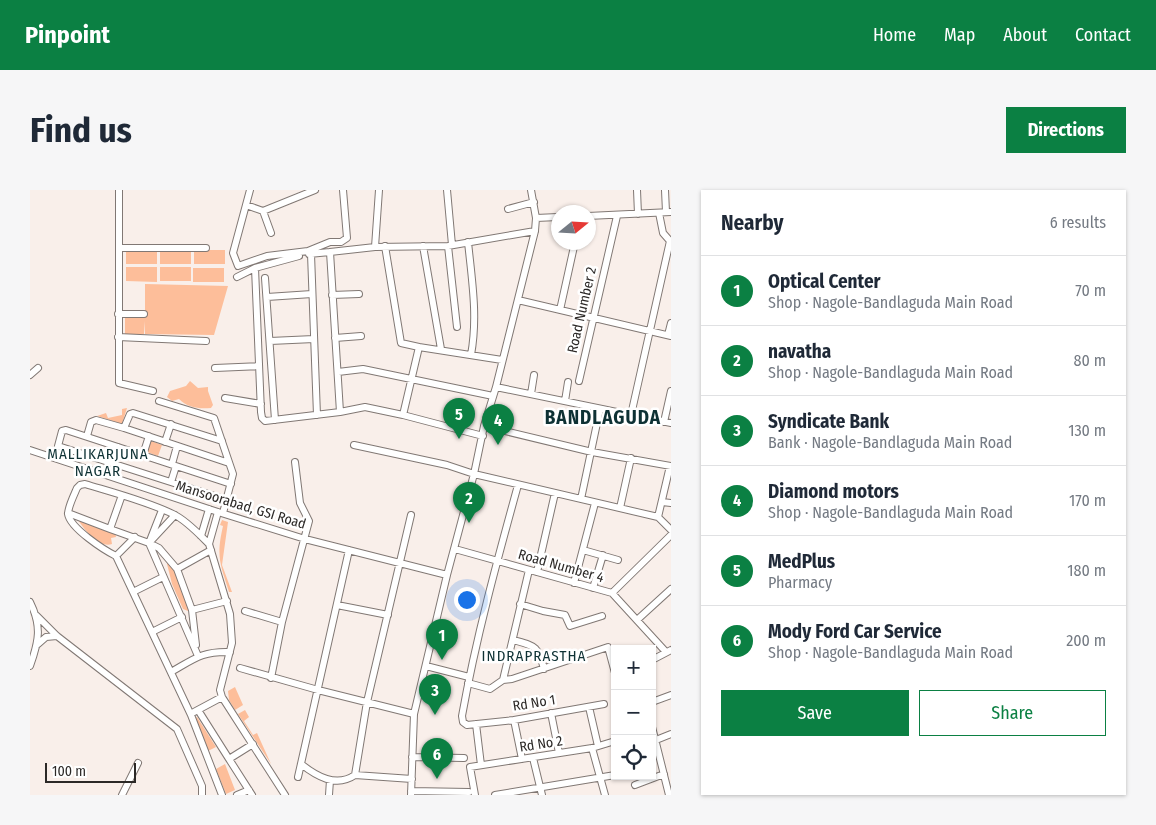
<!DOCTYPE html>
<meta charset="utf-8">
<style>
body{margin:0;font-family:"Fira Sans Condensed",sans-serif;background:#f6f6f7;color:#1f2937}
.controls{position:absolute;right:15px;bottom:15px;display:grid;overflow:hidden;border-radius:0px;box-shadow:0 1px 4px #0004}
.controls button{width:45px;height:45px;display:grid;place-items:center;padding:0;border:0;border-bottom:1px solid #e0e1e3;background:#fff;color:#1f2937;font:25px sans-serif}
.compass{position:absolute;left:521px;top:15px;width:45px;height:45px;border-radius:50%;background:#fff;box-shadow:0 1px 4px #0004;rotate:72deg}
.scale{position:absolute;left:15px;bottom:12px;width:91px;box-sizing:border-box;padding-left:5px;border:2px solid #2c2927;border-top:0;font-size:14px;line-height:18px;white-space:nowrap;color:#2c2927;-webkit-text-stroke:4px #fff;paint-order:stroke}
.you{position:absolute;left:436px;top:409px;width:18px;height:18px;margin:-12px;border:4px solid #fff;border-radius:50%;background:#1a73e8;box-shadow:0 0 0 8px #1a73e833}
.badge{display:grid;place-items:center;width:32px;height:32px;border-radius:50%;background:#0b8043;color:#fff;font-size:16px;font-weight:700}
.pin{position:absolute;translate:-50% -41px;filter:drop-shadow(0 1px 2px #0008)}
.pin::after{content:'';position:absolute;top:26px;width:18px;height:15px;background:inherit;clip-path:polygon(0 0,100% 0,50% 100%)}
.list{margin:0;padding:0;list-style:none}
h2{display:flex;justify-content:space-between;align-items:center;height:65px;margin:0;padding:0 20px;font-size:21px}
h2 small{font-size:16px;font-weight:400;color:#747a83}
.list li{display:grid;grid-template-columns:32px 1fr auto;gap:15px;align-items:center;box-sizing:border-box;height:70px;padding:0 20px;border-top:1px solid #e0e1e3}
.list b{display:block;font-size:19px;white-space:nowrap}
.list p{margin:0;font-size:16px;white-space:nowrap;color:#747a83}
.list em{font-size:16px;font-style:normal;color:#747a83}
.actions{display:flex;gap:10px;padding:15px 20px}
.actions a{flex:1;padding:11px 0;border:1px solid #0b8043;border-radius:0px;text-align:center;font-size:18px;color:#0b8043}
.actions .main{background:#0b8043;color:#fff}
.icon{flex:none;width:28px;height:28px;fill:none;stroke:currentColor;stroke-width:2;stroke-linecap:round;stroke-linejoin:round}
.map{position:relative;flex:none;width:641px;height:605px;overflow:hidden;border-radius:0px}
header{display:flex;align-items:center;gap:30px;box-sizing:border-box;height:70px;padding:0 25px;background:#0b8043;color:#fff}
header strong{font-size:24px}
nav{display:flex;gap:28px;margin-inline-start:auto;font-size:18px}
.intro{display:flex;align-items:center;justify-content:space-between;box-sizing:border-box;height:120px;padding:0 30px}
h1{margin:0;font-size:35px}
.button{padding:12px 22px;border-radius:0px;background:#0b8043;color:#fff;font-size:18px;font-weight:700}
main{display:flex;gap:30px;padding:0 30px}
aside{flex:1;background:#fff;border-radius:0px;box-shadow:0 1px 4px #0004}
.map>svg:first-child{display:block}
.green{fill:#fdbe9a}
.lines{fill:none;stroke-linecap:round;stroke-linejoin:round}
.minor-casing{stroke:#817874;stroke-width:8}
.minor{stroke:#fff;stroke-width:6}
.labels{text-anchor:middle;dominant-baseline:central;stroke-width:5;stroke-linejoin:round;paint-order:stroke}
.street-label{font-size:14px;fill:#2c2927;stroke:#fff}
.neighbourhood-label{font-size:15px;letter-spacing:1px;fill:#0e3134;stroke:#fff}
.district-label{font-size:19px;font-weight:bold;letter-spacing:1px;fill:#0e3134;stroke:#fff}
</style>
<header>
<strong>Pinpoint</strong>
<nav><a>Home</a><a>Map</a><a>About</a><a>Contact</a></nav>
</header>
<div class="intro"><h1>Find us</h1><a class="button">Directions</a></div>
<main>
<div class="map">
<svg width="641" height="605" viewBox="0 0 641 605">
<rect width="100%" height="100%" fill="#f9efea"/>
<!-- green -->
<path class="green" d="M96,60H127V74H96Z
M130,60H161V74H130Z
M164,60H195V74H164Z
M96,77H127V92L96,91Z
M130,77H161V91H130Z
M163,78H194V92H163Z
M115,94L198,96L184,145L115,144V131L114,144H95V126L115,127Z
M160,191L168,198L178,197V201L183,215L181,218C169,219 158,218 149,209L142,211L137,207L140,201L156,196Z
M97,218L92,234L67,226L76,223L78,228L92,225V219Z
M121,251L132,255L128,266L117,262Z
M47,328L84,339L86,347L81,348L82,354C70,359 53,339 47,328Z
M192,330L198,332L192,375L202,402H199C190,373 186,367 193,336L190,335Z
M139,371L142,373L159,416L158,421L153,419L142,394L137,374Z
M205,497L213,515L205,520L199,510L198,501Z
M215,520L219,527L214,531L223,545L227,543L241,574L208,524Z
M167,527L186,557L178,561L165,528Z
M195,574L205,600L196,604L186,579Z"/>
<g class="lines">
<defs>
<path id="minor" d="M89,0V193L123,201
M220,0L203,63L208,76L237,66L278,61L300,52H311L317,48L313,0
M417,0L422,55
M607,0L608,24
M635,0L636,22
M216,15L233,21L241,43
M478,19L504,12
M233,21L285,0
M558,26L641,22
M506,28L528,27
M438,52C442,91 448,127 441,165
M355,56L371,153L389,157
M393,56L411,159
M418,56L427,137
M345,57L349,0
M89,58H176
M279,64L300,62
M281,64L287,225
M225,78L231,222L232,228L235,231L310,222L335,217L373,225L453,246
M207,87L225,78L269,66
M235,88L245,230
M302,105L329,104
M237,107L282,104
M488,110L641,146
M530,120L545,52
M88,124H114
M638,145L641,133
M88,147L176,151
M305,148L331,146
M240,151L284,149
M185,178L229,176
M308,182L333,179L463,206
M0,185L8,178
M549,191L587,26
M466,197L641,233
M501,204L504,185
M195,208L231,214
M129,211L184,228L203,284L193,323
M535,211L538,192
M310,222L300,62L345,57L418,56L505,41
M373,225L389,157L472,170
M601,225L640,51L633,43L629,23
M634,232L641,201
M454,236L562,262L641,276
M57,246L61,232L66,230L94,238
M192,251L103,223L100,224L94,238L199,273
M135,252L141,234
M324,255L417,275L444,284L628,327L641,340
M0,260L188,322L275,349L417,385
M113,265L119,246
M84,274L88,257
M142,274L147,256
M141,292L146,276
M488,295C467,371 446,448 432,526L433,532L437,535L484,530L574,514
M92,305L80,339L119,353L145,325
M551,309L570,219
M197,310L28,256L32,241L36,240L201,294
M632,312L641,313
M590,318L601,268
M132,320L119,353L168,466
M38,323L80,339
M628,327L640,276
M171,346L179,319
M119,353L129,358L147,379L181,360
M179,354L188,322
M425,359L582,403L636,462
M553,360L588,370
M86,366L105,347
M147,379L162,420L166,455
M507,382L525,303
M544,393L565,313
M563,398L573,365
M103,402L133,387
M582,403L641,345
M0,412C12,436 9,451 0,476
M490,414L513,421L535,425L540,436L572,426
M307,415L358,425
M162,420L197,411
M215,421L252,432
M7,426L27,446L147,539L172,596V605
M607,430L641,399
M122,442L152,427
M483,450C505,456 508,455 514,479
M8,454L16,447L27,446
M622,470L641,460
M396,476L439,487
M210,478L288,500L384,524
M141,482C164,469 172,461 200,462
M241,488L252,432L279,331L270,313L265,272
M473,490L499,380
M438,493L460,499L473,490L482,489L578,457L585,483
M622,512L641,505
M559,517L568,556
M168,520L199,569
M164,522L192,507
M521,523L529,563
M484,530L492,569
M446,534L451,575
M622,537L639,605
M626,550L641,544
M562,558L575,605
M382,567L434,568
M503,568L512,605
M271,574C286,586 306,598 325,585L337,512L381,325
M325,585L382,589
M268,587L319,360
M605,595L634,584
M381,601L439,602
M92,605L108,573
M192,605L161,525L86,366C74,360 40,338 38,324C38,317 44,305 47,298L50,295L55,294C85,303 116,311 143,324C156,330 169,344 179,354L200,424L202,453L190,500L192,507L255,605
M207,605L219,600
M222,605L199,569L223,554
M299,605L300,590
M381,605L384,524L417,385L444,284L454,236L466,197L505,41L506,28L501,0
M445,605L440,577L562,558L585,551
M465,605L585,585"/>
</defs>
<!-- minor casing -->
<use href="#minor" class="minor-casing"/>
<!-- minor -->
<use href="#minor" class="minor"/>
</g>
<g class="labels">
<!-- street labels -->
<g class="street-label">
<text transform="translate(552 120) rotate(-77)">Road Number 2</text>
<text transform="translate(211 315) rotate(17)">Mansoorabad, GSI Road</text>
<text transform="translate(531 376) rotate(16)">Road Number 4</text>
<text transform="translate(504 513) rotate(-9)">Rd No 1</text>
<text transform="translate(511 554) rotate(-9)">Rd No 2</text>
</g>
<!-- neighbourhood labels -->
<g class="neighbourhood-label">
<text x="68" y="264">MALLIKARJUNA<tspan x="68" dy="17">NAGAR</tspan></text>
<text x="504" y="466">INDRAPRASTHA</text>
</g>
<!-- district labels -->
<g class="district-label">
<text x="573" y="227">BANDLAGUDA</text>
</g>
</g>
</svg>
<div class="controls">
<button>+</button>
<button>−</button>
<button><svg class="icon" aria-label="locate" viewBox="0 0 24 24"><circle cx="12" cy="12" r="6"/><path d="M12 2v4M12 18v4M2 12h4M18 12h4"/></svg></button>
</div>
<svg class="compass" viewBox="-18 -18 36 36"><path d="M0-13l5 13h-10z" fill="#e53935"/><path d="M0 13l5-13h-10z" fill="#747a83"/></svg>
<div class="scale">100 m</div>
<div class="you"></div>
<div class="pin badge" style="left:412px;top:470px">1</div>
<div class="pin badge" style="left:439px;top:333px">2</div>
<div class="pin badge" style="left:405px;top:525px">3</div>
<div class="pin badge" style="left:468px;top:255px">4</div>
<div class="pin badge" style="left:429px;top:249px">5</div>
<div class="pin badge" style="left:407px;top:589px">6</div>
</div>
<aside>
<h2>Nearby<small>6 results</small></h2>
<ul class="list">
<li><span class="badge">1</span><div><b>Optical Center</b><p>Shop · Nagole-Bandlaguda Main Road</p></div><em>70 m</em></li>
<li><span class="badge">2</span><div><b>navatha</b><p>Shop · Nagole-Bandlaguda Main Road</p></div><em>80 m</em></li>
<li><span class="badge">3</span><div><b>Syndicate Bank</b><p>Bank · Nagole-Bandlaguda Main Road</p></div><em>130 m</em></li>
<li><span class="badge">4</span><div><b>Diamond motors</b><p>Shop · Nagole-Bandlaguda Main Road</p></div><em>170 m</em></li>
<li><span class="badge">5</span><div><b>MedPlus</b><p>Pharmacy</p></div><em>180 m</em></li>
<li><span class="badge">6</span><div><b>Mody Ford Car Service</b><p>Shop · Nagole-Bandlaguda Main Road</p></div><em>200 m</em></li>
</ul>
<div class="actions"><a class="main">Save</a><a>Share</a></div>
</aside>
</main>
